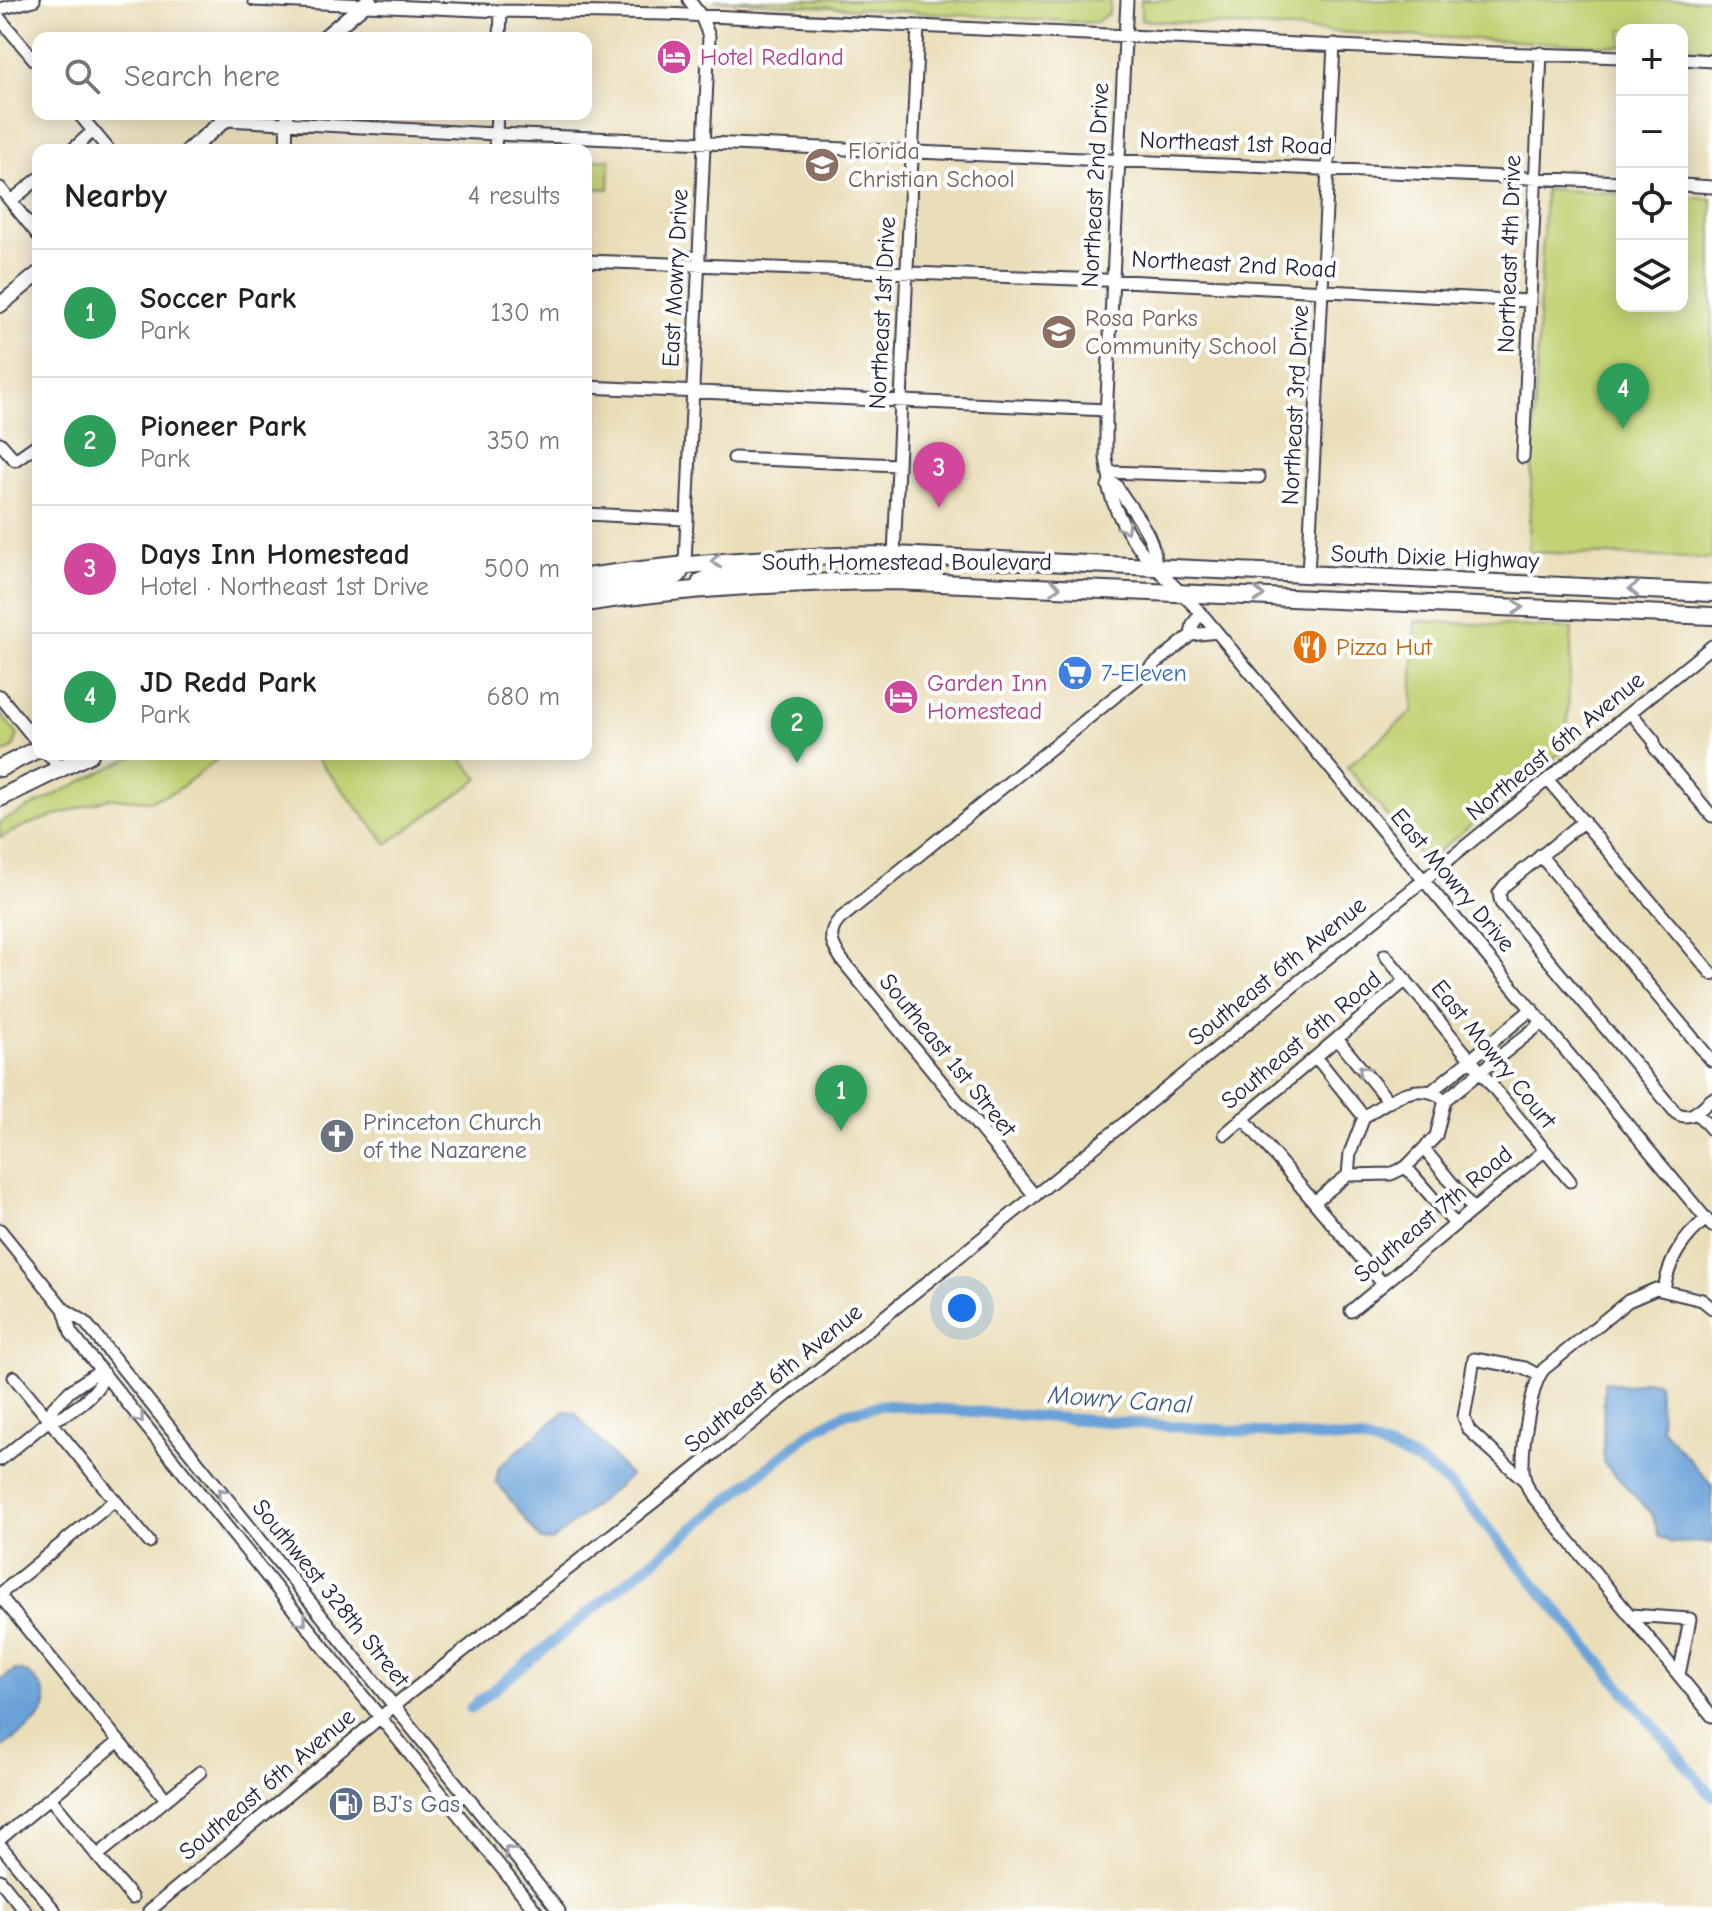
<!DOCTYPE html>
<meta charset="utf-8">
<style>
body{margin:0;font-family:"Comic Neue",sans-serif;background:#f2f2f2;color:#222}
.controls{position:absolute;right:24px;top:24px;display:grid;overflow:hidden;border-radius:16px;box-shadow:0 4px 20px #0003}
.controls button{width:72px;height:72px;display:grid;place-items:center;padding:0;border:0;border-bottom:2px solid #e0e0e0;background:#fff;color:#222;font:40px sans-serif}
.you{position:absolute;left:962px;top:1308px;width:28px;height:28px;margin:-20px;border:6px solid #fff;border-radius:50%;background:#1a73e8;box-shadow:0 0 0 12px #1a73e833}
.badge{display:grid;place-items:center;width:52px;height:52px;border-radius:50%;background:#d93025;color:#fff;font-size:26px;font-weight:700}
.pin{position:absolute;translate:-50% -66px;filter:drop-shadow(0 2px 4px #0008)}
.pin::after{content:'';position:absolute;top:42px;width:28px;height:24px;background:inherit;clip-path:polygon(0 0,100% 0,50% 100%)}
.list{margin:0;padding:0;list-style:none}
h2{display:flex;justify-content:space-between;align-items:center;height:104px;margin:0;padding:0 32px;font-size:34px}
h2 small{font-size:26px;font-weight:400;color:#767676}
.list li{display:grid;grid-template-columns:52px 1fr auto;gap:24px;align-items:center;box-sizing:border-box;height:128px;padding:0 32px;border-top:2px solid #e0e0e0}
.list b{display:block;font-size:30px;white-space:nowrap}
.list p{margin:0;font-size:26px;white-space:nowrap;color:#767676}
.list em{font-size:26px;font-style:normal;color:#767676}
.icon{flex:none;width:44px;height:44px;fill:none;stroke:currentColor;stroke-width:2;stroke-linecap:round;stroke-linejoin:round}
.map{position:relative;flex:none;width:1712px;height:1911px;overflow:hidden}
.search{position:absolute;background:#fff;box-shadow:0 4px 20px #0003;left:32px;top:32px;width:560px;height:88px;display:flex;align-items:center;gap:20px;box-sizing:border-box;padding:0 28px;border-radius:16px;color:#767676;font-size:30px}
.panel{position:absolute;background:#fff;box-shadow:0 4px 20px #0003;left:32px;top:144px;width:560px;height:616px;border-radius:16px}
.map>svg:first-child{display:block}
.green{fill:#c1d173;stroke:#727a57;stroke-width:2}
.water{fill:#69a1d8;stroke:#46628a;stroke-width:2}
.lines{fill:none;stroke-linecap:round;stroke-linejoin:round}
.canal{stroke:#69a1d8;stroke-width:11}
.minor-casing{stroke:#403e4e;stroke-width:15}
.major-casing{stroke:#403e4e;stroke-width:18}
.highway-casing{stroke:#403e4e;stroke-width:20}
.minor{stroke:#fff;stroke-width:11}
.major{stroke:#fff;stroke-width:14}
.highway{stroke:#fff;stroke-width:16}
.oneway{stroke:#9c9ca7}
.labels{text-anchor:middle;dominant-baseline:central;stroke-width:8;stroke-linejoin:round;paint-order:stroke}
.hotel-label{font-size:24px;fill:#b23c85;stroke:#fff;text-anchor:start}
.street-label{font-size:24px;fill:#22223b;stroke:#fff}
.education-label{font-size:24px;fill:#785e54;stroke:#fff;text-anchor:start}
.food-label{font-size:24px;fill:#c56008;stroke:#fff;text-anchor:start}
.shop-label{font-size:24px;fill:#366cbe;stroke:#fff;text-anchor:start}
.worship-label{font-size:24px;fill:#5b616d;stroke:#fff;text-anchor:start}
.service-label{font-size:24px;fill:#4e5e75;stroke:#fff;text-anchor:start}
.water-label{font-size:26px;font-style:italic;fill:#425b82;stroke:#fff}
</style>
<div class="map">
<svg width="1712" height="1911" viewBox="0 0 1712 1911">
<rect width="100%" height="100%" fill="#fff"/>
<filter id="ink" filterUnits="userSpaceOnUse"><feTurbulence type="fractalNoise" baseFrequency=".0125" numOctaves="2"/><feDisplacementMap in="SourceGraphic" scale="16" xChannelSelector="R" yChannelSelector="G"/><feConvolveMatrix kernelMatrix="1 2 1 2 8 2 1 2 1" color-interpolation-filters="sRGB"/></filter>
<filter id="wash" filterUnits="userSpaceOnUse"><feTurbulence type="fractalNoise" baseFrequency=".006" numOctaves="4" result="noise"/><feDisplacementMap in="SourceGraphic" scale="32" xChannelSelector="R" yChannelSelector="G"/><feGaussianBlur stdDeviation="1.8" result="paint"/><feColorMatrix in="noise" values="0 0 0 0 0 0 0 0 0 0 0 0 0 0 0 0 0 1.4 0 .05"/><feComposite in="paint" operator="in"/></filter>
<g filter="url(#wash)">
<rect width="100%" height="100%" fill="#eadeb9"/>
<!-- green -->
<path class="green" d="M714,0H1110L1109,13L1095,23Z
M1141,0H1712V50L1682,48V30H1622V46L1386,35L1141,20Z
M591,159L610,160L609,189L590,188Z
M1545,189L1622,194V306H1682V197L1712,199V559L1528,552Z
M1415,621L1572,629L1566,748L1425,862L1347,767L1412,712Z
M0,713L18,735L13,748L0,755Z
M137,754H224L176,791L150,801L109,798L24,826L0,838V822Z
M313,754H458L479,779L387,844Z
M185,1460L194,1468L263,1554L261,1556L251,1547L183,1462Z"/>
<!-- water -->
<path class="water" d="M1645,1380L1658,1382L1661,1428L1712,1485V1544L1709,1542L1672,1543L1659,1536L1652,1514L1603,1462L1604,1381L1626,1386Z
M565,1411L574,1412L630,1476L552,1541L541,1540L496,1481L499,1467Z
M15,1670C24,1670 31,1675 37,1682C65,1712 22,1731 0,1749V1681Z"/>
<g class="lines">
<!-- canal -->
<path class="canal" d="M471,1708L813,1431L846,1413L882,1405L1361,1440C1410,1454 1427,1463 1464,1499L1712,1796"/>
</g>
</g>
<g filter="url(#ink)">
<g class="lines">
<defs>
<path id="minor" d="M254,0L501,11L666,14L1466,52L1622,57
M1127,0L1106,417V458L1110,481L1108,486C1124,545 1161,571 1201,613L1712,1226
M0,9L34,0
M0,19L38,64
M500,38L501,11
M1682,59L1712,61
M79,114L109,150
M225,120L496,134L1622,182
M72,150L93,131
M286,150L287,114
M495,150L497,114
M1682,185L1712,187
M0,188L38,235
M11,201L38,179
M586,261L1103,280L1529,301
M586,387L1107,410
M0,443L15,460L38,444
M1523,457L1541,53
M734,458L898,465
M1108,472L1259,477
M1110,481L1116,485C1131,511 1158,536 1155,568
M586,514L686,519
M894,555L918,26
M685,563L709,36L701,16L689,0
M1308,576L1334,44
M1191,635L1217,632
M0,696L38,743
M1631,713L1654,741L1655,748L1712,816
M48,754L60,768
M1548,780L1712,974
M1584,821L1505,885L1499,893L1501,903L1676,1113C1691,1122 1701,1108 1712,1099
M1540,855L1712,1061
M1385,955L1570,1181
M1337,1039L1389,1102
M1316,1057L1364,1117
M1433,1090L1532,1009
M1445,1100L1543,1022
M1696,1112L1712,1130
M1243,1118L1383,1284
M1225,1134L1406,980
M1424,1149L1473,1209
M1406,1167L1455,1224
M1035,1196L842,960C832,945 826,933 840,919L1191,635L1193,624L1201,613
M1314,1202L1348,1175L1391,1174L1406,1167L1436,1136L1445,1100C1419,1078 1389,1100 1364,1117L1350,1153L1348,1175
M0,1230L64,1309L85,1322L559,1911
M1664,1290C1669,1259 1683,1238 1706,1219
M1712,1308L1702,1300L1656,1289L1628,1301L1544,1369C1531,1383 1523,1442 1523,1463C1522,1475 1526,1484 1531,1494L1712,1716
M64,1309L71,1333L536,1911
M1351,1311L1544,1151
M14,1377L149,1542
M0,1460L49,1420L53,1408L70,1391L93,1375L104,1374C100,1392 67,1418 49,1420
M1524,1480L1469,1430L1464,1417L1474,1359L1525,1368L1538,1375
M0,1594L115,1500
M0,1596L166,1799
M1630,1615L1690,1619L1679,1675
M50,1798L132,1898
M0,1839L119,1741
M0,1845L55,1911
M97,1856L200,1772
M0,1880L25,1911
M149,1911L407,1695L660,1497L1027,1202L1712,646"/>
<path id="major" d="M324,38L369,0
M189,150L232,114
M0,305L38,274"/>
<path id="highway" d="M586,577C689,562 790,556 894,555L1712,593
M699,586L701,582L710,577L798,571L820,556
M586,593L669,579L678,575L685,563
M586,603C688,587 790,582 893,581L1712,616
M0,768L38,749
M0,798L90,754"/>
</defs>
<!-- minor casing -->
<use href="#minor" class="minor-casing"/>
<!-- major casing -->
<use href="#major" class="major-casing"/>
<!-- highway casing -->
<use href="#highway" class="highway-casing"/>
<!-- minor -->
<use href="#minor" class="minor"/>
<!-- major -->
<use href="#major" class="major"/>
<!-- highway -->
<use href="#highway" class="highway"/>
</g>
<!-- one-way arrows -->
<defs><path id="oneway-chevron" d="M-2-3.5L2.5 0L-2 3.5" fill="none" stroke-width="1.6" stroke-linecap="round" stroke-linejoin="round" transform="scale(2)"/></defs>
<g class="oneway">
<use href="#oneway-chevron" transform="translate(1125 528) rotate(61)"/>
<use href="#oneway-chevron" transform="translate(716 561) rotate(176)"/>
<use href="#oneway-chevron" transform="translate(1055 587) rotate(2)"/>
<use href="#oneway-chevron" transform="translate(1634 589) rotate(-177)"/>
<use href="#oneway-chevron" transform="translate(1259 595) rotate(2)"/>
<use href="#oneway-chevron" transform="translate(1518 607) rotate(3)"/>
<use href="#oneway-chevron" transform="translate(1363 1070) rotate(-129)"/>
<use href="#oneway-chevron" transform="translate(139 1418) rotate(51)"/>
<use href="#oneway-chevron" transform="translate(222 1493) rotate(-129)"/>
<use href="#oneway-chevron" transform="translate(302 1621) rotate(51)"/>
<use href="#oneway-chevron" transform="translate(509 1851) rotate(-129)"/>
</g>
</g>
<!-- icons -->
<defs>
<symbol id="hotel-disc" viewBox="-11 -11 22 22"><circle r="9.5" fill="#d1479c" stroke="#fff"/><path d="M-6-4.5h1.5V1H6V5H4.5V3h-9V5H-6ZM-4 0a1.8 1.8 0 1 1 3.6 0ZM.5 0V-2.5h3Q6-2.5 6 0Z" fill="#fff"/></symbol>
<symbol id="school-disc" viewBox="-11 -11 22 22"><circle r="9.5" fill="#8d6e63" stroke="#fff"/><path d="M0-5L7-2L0 1L-7-2ZM-4 1L0 2.5L4 1V4Q0 6-4 4Z" fill="#fff"/></symbol>
<symbol id="restaurant-disc" viewBox="-11 -11 22 22"><circle r="9.5" fill="#e8710a" stroke="#fff"/><path d="M-5-6h1v4h1v-4h1v4h1v-4h1v5L-1.5 .5V6h-2V.5L-5-1ZM5-6V6H3V1.5H1.5Q1.5-4 5-6Z" fill="#fff"/></symbol>
<symbol id="supermarket-disc" viewBox="-11 -11 22 22"><circle r="9.5" fill="#3f7fe0" stroke="#fff"/><path d="M-6-5.5h2.5l.6 2H6L4.5 2H-2.5L-4.4-4H-6ZM-1.5 3.2a1.3 1.3 0 1 0 .1 0ZM3 3.2a1.3 1.3 0 1 0 .1 0Z" fill="#fff"/></symbol>
<symbol id="church-disc" viewBox="-11 -11 22 22"><circle r="9.5" fill="#6b7280" stroke="#fff"/><path d="M-1.2-6h2.4v3.5h3.3v2.4h-3.3V6h-2.4V-.1h-3.3v-2.4h3.3Z" fill="#fff"/></symbol>
<symbol id="fuel-disc" viewBox="-11 -11 22 22"><circle r="9.5" fill="#5c6f8a" stroke="#fff"/><path d="M-5.5-6h7V0h2V4h1.3V-2.5L3-4.5l.8-.8L6-3V5H2.5V1h-1V6h-7ZM-4.2-4.7v3.2H.2V-4.7Z" fill="#fff"/></symbol>
</defs>
<g fill-rule="evenodd">
<use href="#hotel-disc" x="654" y="37" width="40" height="40"/>
<use href="#school-disc" x="802" y="145" width="40" height="40"/>
<use href="#school-disc" x="1039" y="312" width="40" height="40"/>
<use href="#restaurant-disc" x="1290" y="627" width="40" height="40"/>
<use href="#supermarket-disc" x="1055" y="653" width="40" height="40"/>
<use href="#hotel-disc" x="881" y="677" width="40" height="40"/>
<use href="#church-disc" x="317" y="1116" width="40" height="40"/>
<use href="#fuel-disc" x="326" y="1784" width="40" height="40"/>
</g>
<g class="labels">
<!-- hotel labels -->
<g class="hotel-label">
<text x="700" y="57">Hotel Redland</text>
<text x="927" y="683">Garden Inn<tspan x="927" dy="28">Homestead</tspan></text>
</g>
<!-- street labels -->
<g class="street-label">
<text transform="translate(1236 143) rotate(2)">Northeast 1st Road</text>
<text transform="translate(1095 185) rotate(-87)">Northeast 2nd Drive</text>
<text transform="translate(1509 254) rotate(-88)">Northeast 4th Drive</text>
<text transform="translate(1234 264) rotate(3)">Northeast 2nd Road</text>
<text transform="translate(675 278) rotate(-87)">East Mowry Drive</text>
<text transform="translate(882 313) rotate(-87)">Northeast 1st Drive</text>
<text transform="translate(1295 405) rotate(-87)">Northeast 3rd Drive</text>
<text transform="translate(1435 557) rotate(2)">South Dixie Highway</text>
<text x="907" y="562">South Homestead Boulevard</text>
<text transform="translate(1555 746) rotate(-39)">Northeast 6th Avenue</text>
<text transform="translate(1453 880) rotate(50)">East Mowry Drive</text>
<text transform="translate(1277 971) rotate(-39)">Southeast 6th Avenue</text>
<text transform="translate(1301 1040) rotate(-40)">Southeast 6th Road</text>
<text transform="translate(1494 1054) rotate(51)">East Mowry Court</text>
<text transform="translate(948 1055) rotate(51)">Southeast 1st Street</text>
<text transform="translate(1433 1214) rotate(-40)">Southeast 7th Road</text>
<text transform="translate(773 1378) rotate(-39)">Southeast 6th Avenue</text>
<text transform="translate(331 1593) rotate(51)">Southwest 328th Street</text>
<text transform="translate(267 1784) rotate(-40)">Southeast 6th Avenue</text>
</g>
<!-- education labels -->
<g class="education-label">
<text x="848" y="151">Florida<tspan x="848" dy="28">Christian School</tspan></text>
<text x="1085" y="318">Rosa Parks<tspan x="1085" dy="28">Community School</tspan></text>
</g>
<!-- food labels -->
<g class="food-label">
<text x="1336" y="647">Pizza Hut</text>
</g>
<!-- shop labels -->
<g class="shop-label">
<text x="1101" y="673">7-Eleven</text>
</g>
<!-- worship labels -->
<g class="worship-label">
<text x="363" y="1122">Princeton Church<tspan x="363" dy="28">of the Nazarene</tspan></text>
</g>
<!-- service labels -->
<g class="service-label">
<text x="372" y="1804">BJ's Gas</text>
</g>
<!-- water labels -->
<g class="water-label">
<text transform="translate(1120 1400) rotate(4)">Mowry Canal</text>
</g>
</g>
</svg>
<div class="controls">
<button>+</button>
<button>−</button>
<button><svg class="icon" aria-label="locate" viewBox="0 0 24 24"><circle cx="12" cy="12" r="6"/><path d="M12 2v4M12 18v4M2 12h4M18 12h4"/></svg></button>
<button><svg class="icon" aria-label="layers" viewBox="0 0 24 24"><path d="M12 4l9 5-9 5-9-5zM3 14l9 5 9-5"/></svg></button>
</div>
<div class="you"></div>
<div class="pin badge" style="left:841px;top:1131px;background:#2e9e5b">1</div>
<div class="pin badge" style="left:797px;top:763px;background:#2e9e5b">2</div>
<div class="pin badge" style="left:939px;top:508px;background:#d1479c">3</div>
<div class="pin badge" style="left:1623px;top:429px;background:#2e9e5b">4</div>
<div class="search"><svg class="icon" aria-label="search" viewBox="0 0 24 24"><circle cx="10" cy="10" r="6"/><path d="M15 15l6 6"/></svg>Search here</div>
<section class="panel">
<h2>Nearby<small>4 results</small></h2>
<ul class="list">
<li><span class="badge" style="background:#2e9e5b">1</span><div><b>Soccer Park</b><p>Park</p></div><em>130 m</em></li>
<li><span class="badge" style="background:#2e9e5b">2</span><div><b>Pioneer Park</b><p>Park</p></div><em>350 m</em></li>
<li><span class="badge" style="background:#d1479c">3</span><div><b>Days Inn Homestead</b><p>Hotel · Northeast 1st Drive</p></div><em>500 m</em></li>
<li><span class="badge" style="background:#2e9e5b">4</span><div><b>JD Redd Park</b><p>Park</p></div><em>680 m</em></li>
</ul>
</section>
</div>
